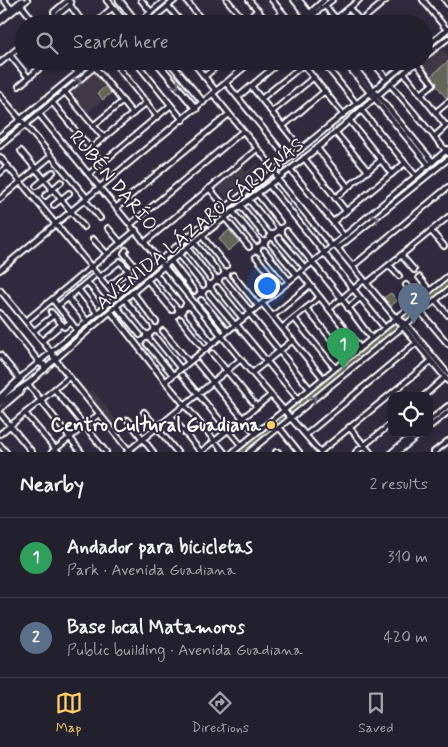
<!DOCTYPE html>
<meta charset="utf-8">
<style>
body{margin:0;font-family:Mynerve,sans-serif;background:#2f2d3a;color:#f1f3f6}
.controls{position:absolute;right:15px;bottom:15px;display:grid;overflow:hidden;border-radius:10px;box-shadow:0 2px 8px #0003}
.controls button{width:45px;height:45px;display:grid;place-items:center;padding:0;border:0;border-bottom:1px solid #403e4a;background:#23202e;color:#f1f3f6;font:25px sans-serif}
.you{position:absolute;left:266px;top:285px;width:18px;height:18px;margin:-12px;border:4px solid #fff;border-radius:50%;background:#1a73e8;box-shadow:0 0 0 8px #1a73e833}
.badge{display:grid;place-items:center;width:32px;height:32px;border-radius:50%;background:#ffd166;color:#fff;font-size:16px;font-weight:700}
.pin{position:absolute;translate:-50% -41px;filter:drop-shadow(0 1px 2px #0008)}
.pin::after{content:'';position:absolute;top:26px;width:18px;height:15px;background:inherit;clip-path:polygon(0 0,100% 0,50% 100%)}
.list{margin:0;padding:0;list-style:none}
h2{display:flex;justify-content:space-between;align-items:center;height:65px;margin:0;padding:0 20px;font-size:21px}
h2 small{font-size:16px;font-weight:400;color:#a3a3aa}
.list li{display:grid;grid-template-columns:32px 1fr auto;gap:15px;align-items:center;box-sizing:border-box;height:80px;padding:0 20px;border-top:1px solid #403e4a}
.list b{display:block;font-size:19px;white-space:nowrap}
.list p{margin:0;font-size:16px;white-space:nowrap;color:#a3a3aa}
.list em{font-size:16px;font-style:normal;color:#a3a3aa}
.icon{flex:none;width:28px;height:28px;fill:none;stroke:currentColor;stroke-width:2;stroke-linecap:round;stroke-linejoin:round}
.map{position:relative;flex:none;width:448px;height:452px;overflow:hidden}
.search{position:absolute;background:#23202e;box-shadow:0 2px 8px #0003;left:15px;right:15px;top:15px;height:55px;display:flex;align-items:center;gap:12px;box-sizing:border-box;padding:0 18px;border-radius:28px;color:#a3a3aa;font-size:19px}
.sheet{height:225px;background:#23202e}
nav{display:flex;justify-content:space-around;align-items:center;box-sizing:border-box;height:70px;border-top:1px solid #403e4a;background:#23202e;font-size:14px;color:#a3a3aa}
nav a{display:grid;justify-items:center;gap:2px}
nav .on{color:#ffd166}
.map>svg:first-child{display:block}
.built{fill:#403845}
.green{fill:#646557;stroke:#b2b2ab}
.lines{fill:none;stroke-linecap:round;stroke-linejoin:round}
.minor-casing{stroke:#fff;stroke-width:8}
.major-casing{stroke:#fff;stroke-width:9}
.minor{stroke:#2f2a3d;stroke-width:4}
.major{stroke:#2f2a3d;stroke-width:5}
.oneway{stroke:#6d6a77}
.poi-dot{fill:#ffd166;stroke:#2f2a3d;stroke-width:2}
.labels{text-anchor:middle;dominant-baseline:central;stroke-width:4;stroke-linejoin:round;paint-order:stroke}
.street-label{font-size:19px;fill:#fff;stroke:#2f2a3d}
.poi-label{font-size:19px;font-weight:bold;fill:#fff;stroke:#2f2a3d;text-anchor:end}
</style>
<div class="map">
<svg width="448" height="452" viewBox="0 0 448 452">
<rect width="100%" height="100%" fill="#2f2a3d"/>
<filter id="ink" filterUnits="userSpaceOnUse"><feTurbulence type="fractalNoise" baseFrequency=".02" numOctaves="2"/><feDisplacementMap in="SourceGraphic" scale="10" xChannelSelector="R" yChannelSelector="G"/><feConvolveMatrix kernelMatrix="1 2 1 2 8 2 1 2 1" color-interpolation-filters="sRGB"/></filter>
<g filter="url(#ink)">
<!-- built -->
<path class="built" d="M442,46L448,55V61L429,76L419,65Z
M95,71L112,92L86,114L69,92Z
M257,163L263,170L228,200L216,186L241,165L246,172Z
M92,389L117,421L112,426L88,395Z"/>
<!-- green -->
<path class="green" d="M448,61V98L447,99L430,77Z
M107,85L112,92L103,100L98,93Z
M229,230L239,242L228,251L219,239Z
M159,264L161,266L160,268L57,354L55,350Z
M448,279V287L407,321L402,316Z
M391,293L397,301L390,307L382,299Z
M395,322L399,328L291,416L286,410Z
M283,412L287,418L247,452H235Z"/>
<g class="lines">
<defs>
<path id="minor" d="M4,0L11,9
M68,0L71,3L70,5L84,24
M141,0L151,12
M186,0L205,24
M227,0L245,21
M249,0L269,24
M272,0L292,24
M294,0L313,24
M299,0L318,24
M423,0L447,30
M445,0L448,4
M21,5L36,24
M168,6L183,24
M325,6L341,24
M349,8L363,24
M55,17L54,12L68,0
M155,17L161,24
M0,18L22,0
M337,18L359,0
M303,19L312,16L332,0
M361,21L386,0
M0,22L27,0
M47,24L70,5
M94,24L113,7
M137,24L165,0
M147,24L175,0
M242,24L258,10
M269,24L282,13
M298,24L324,0
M424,49L448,29
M10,55L28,77
M424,57L448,38
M69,61L78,73
M113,61L157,116
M135,61L183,120
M192,61L216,91
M300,61L343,114
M322,61L356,103
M344,61L429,165
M349,61L433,162
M372,61L387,79
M394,61L399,69
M0,63L24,43
M416,63L433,84L421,94
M94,66L133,114
M404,73L446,126
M204,77L223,61
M226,83L288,159
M390,84L448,153
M19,86L48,61
M251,86L301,149
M64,91L104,138
M213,94L275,170L277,179L332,246
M0,95L87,198
M238,97L281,61
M261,99L303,65
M52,102L102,163
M362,111L416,176
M272,112L314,77
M436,112L448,102
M39,114L252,373L320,452
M350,121L392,174
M93,126L123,101
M283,126L325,91
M336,133L368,171
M0,136L92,61
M434,137L447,125
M0,146L102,61
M317,148L348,187
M90,149L147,102
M21,151L84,227
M0,157L116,297
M304,158L346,211
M290,169L344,236
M0,173L8,166
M89,174L171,105
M269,185L384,327
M36,186L53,172
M209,188L225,207
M258,194L280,222
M45,196L61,182
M335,198L381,160
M0,199L51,156
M85,200L100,218
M249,200L272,228
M54,205L69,193
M241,206L264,235
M117,207L229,114
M233,212L257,241
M225,218L249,247
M333,222L405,163
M131,224L243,131
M108,228L121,243
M287,231L342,299L371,338
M431,231L444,246
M202,236L226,266
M279,238L305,268
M93,239L107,254
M145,242L257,149
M194,242L218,272
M271,244L297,275
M334,244L448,381
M187,248L210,278
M338,248L448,159
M126,250L124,253L142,275
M264,250L289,281
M179,255L203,285
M401,255L414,270
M256,257L281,287
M171,261L194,291
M389,265L399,276
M353,266L448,187
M0,270L252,61
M300,272L360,348
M155,274L180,303
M233,275L258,306
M100,277L120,261L131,274
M419,277L430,291
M148,281L172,310
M225,281L251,312
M87,282L106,305
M367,283L448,217
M406,285L418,300
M108,287L129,270
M217,287L243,319
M78,289L97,313
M0,290L51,352
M133,293L156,322
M209,294L235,325
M68,298L87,321
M53,300L77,330
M125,300L148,328
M201,300L227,331
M435,300L448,315
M262,303L323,378
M58,306L93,277
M117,307L140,335
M306,308L347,358
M348,308L360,298
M329,309L364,280
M51,312L64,327L71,322
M111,312L168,385L224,452
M421,312L448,344
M0,313L40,363
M188,313L212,343
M249,313L310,389
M273,316L310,285
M396,316L406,324L448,374
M294,318L335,368
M180,319L204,349
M26,321L136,230
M236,324L298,399
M283,327L320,297
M34,331L54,315
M163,331L189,362
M155,337L181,369
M42,341L62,324
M147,344L173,375
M212,353L257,407
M0,355L20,379
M55,359L130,452
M197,363L255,433
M252,373L293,340
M182,375L241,445
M19,379L196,230L275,170L409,61
M166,381L324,253L448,149
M28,384C90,328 155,272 221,221C249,199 278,179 306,157C345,126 380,92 418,61
M28,384L81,452
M55,390L106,452
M424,396L445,377
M0,409L21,391
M144,412L177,452
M0,413L32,452
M25,413L58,452
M171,416L201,452
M128,420L153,452
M429,421L448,406
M279,427L299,452
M349,427L370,452
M429,427L448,412
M0,434L69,377
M306,435L416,343
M0,445L6,452
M52,452L99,414
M127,452L241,359
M201,452L271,395
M233,452L448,276
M249,452L448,290
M276,452H278
M320,452L431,361
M356,452L392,423
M392,452L415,433
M398,452L421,433
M434,452L448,441"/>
<path id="major" d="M107,0L126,24
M119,0L138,24
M427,46L431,51
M156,61L196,109
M169,61L203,102
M51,352L55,359
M40,363L44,365L45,369
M0,398L20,379
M0,403L28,384"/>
</defs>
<!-- minor casing -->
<use href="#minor" class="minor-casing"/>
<!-- major casing -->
<use href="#major" class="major-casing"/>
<!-- minor -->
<use href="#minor" class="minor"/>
<!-- major -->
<use href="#major" class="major"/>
</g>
<!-- one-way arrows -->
<defs><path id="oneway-chevron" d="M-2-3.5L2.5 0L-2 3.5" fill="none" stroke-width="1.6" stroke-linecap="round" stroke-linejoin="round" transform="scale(1.25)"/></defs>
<g class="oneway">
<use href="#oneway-chevron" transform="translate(78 81) rotate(-39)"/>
<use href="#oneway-chevron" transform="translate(176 85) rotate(51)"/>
<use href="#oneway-chevron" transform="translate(376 218) rotate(-39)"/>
<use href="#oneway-chevron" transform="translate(313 399) rotate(-39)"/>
</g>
</g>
<!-- markers -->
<circle class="poi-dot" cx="271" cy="425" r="5"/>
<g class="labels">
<!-- street labels -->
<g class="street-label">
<text transform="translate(113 181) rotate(50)">RUBÉN DARÍO</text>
<text transform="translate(200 224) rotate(-39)">AVENIDA LÁZARO CÁRDENAS</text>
</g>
<!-- poi labels -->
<g class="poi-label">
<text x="261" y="425">Centro Cultural Guadiana</text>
</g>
</g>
</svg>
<div class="controls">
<button><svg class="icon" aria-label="locate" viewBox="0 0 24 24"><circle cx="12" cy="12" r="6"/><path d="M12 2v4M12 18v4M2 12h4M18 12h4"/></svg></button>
</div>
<div class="you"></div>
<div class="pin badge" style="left:343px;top:369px;background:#2e9e5b">1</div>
<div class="pin badge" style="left:414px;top:324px;background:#5c6f8a">2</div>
<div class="search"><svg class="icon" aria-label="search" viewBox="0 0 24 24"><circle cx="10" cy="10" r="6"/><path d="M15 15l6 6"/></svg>Search here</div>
</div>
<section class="sheet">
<h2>Nearby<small>2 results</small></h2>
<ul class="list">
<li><span class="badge" style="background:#2e9e5b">1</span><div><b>Andador para bicicletas</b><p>Park · Avenida Guadiana</p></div><em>310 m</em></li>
<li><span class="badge" style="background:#5c6f8a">2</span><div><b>Base local Matamoros</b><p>Public building · Avenida Guadiana</p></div><em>420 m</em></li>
</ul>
</section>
<nav>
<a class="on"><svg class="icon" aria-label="map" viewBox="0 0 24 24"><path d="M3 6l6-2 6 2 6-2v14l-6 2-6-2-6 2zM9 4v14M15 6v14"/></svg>Map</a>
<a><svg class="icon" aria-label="directions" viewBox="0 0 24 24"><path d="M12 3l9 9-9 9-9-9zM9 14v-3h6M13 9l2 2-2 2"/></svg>Directions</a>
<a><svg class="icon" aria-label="saved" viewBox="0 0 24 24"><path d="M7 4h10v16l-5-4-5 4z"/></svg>Saved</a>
</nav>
